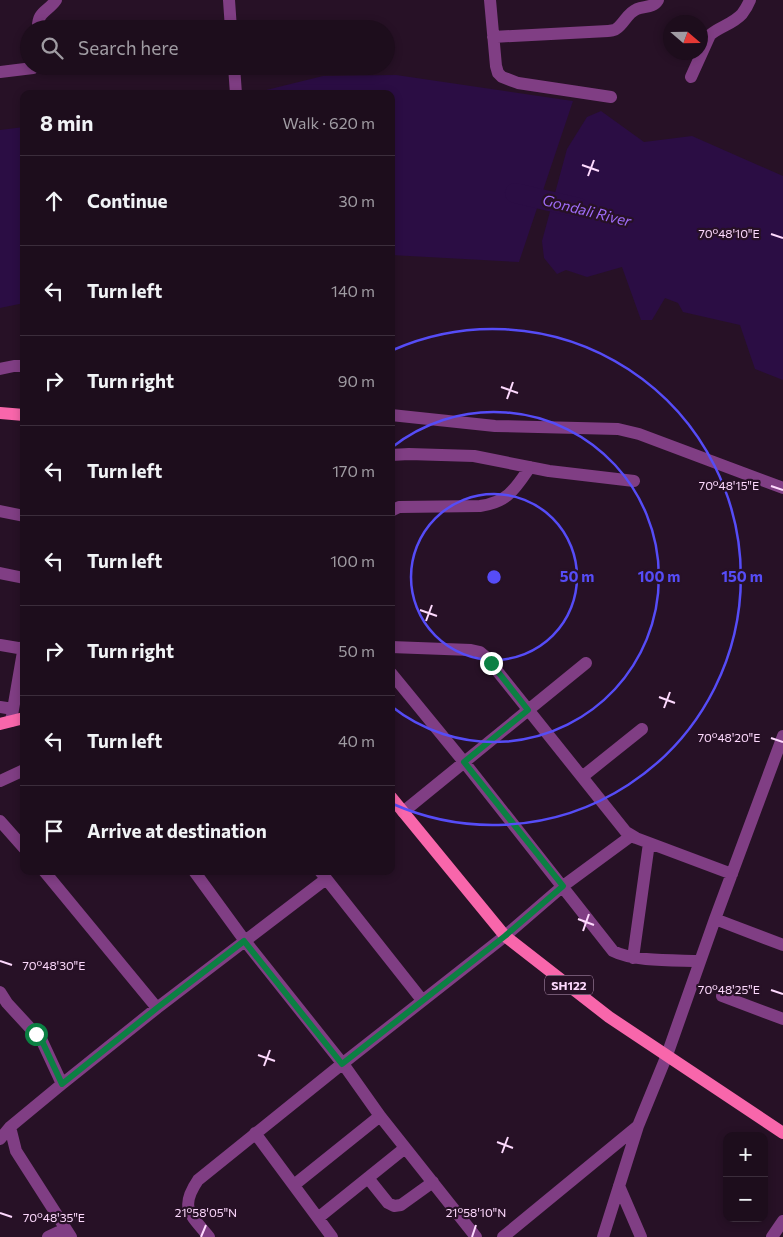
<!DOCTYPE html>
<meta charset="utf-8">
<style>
body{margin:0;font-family:Commissioner,sans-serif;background:#2a1b29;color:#f1f3f6}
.controls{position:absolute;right:15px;bottom:15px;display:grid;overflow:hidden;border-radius:10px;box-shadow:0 2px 8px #0003}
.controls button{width:45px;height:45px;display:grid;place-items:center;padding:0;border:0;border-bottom:1px solid #3b2d3b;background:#1d0d1c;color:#f1f3f6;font:25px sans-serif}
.compass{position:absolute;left:663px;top:15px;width:45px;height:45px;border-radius:50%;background:#1d0d1c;box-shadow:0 2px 8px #0003;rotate:110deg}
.stop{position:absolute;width:15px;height:15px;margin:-11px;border:4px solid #0b8043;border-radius:50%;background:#fff}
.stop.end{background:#0b8043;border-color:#fff;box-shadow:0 1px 5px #0008}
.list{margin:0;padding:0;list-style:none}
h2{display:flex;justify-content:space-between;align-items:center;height:65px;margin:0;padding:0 20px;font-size:21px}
h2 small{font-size:16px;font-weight:400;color:#a09ca3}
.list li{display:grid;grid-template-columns:32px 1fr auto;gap:15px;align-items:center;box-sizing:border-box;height:90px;padding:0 20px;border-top:1px solid #3b2d3b}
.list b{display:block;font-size:19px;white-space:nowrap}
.list em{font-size:16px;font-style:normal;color:#a09ca3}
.icon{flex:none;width:28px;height:28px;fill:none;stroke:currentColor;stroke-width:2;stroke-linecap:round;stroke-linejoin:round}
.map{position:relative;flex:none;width:783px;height:1237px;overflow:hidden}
.search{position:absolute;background:#1d0d1c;box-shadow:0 2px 8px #0003;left:20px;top:20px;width:375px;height:55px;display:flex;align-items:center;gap:12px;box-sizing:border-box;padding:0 18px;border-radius:28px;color:#a09ca3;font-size:19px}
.panel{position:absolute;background:#1d0d1c;box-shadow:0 2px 8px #0003;left:20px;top:90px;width:375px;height:785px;border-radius:10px}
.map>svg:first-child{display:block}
.water{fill:#2b0d44}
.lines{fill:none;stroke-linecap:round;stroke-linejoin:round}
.river{stroke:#2b0d44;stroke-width:20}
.minor{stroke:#803e84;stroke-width:12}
.major{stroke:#f866ab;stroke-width:12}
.route{stroke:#0b8043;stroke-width:6}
.ticks{fill:none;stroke:#fdd9fd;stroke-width:2}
.ring{fill:none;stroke:#564cf7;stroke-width:2.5}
.labels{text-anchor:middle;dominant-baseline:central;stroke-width:4.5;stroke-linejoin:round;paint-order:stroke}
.shield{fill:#271126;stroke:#bd9dbc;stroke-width:1}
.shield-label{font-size:12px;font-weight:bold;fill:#fdd9fd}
.water-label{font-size:15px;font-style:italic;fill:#9f6cf8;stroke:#271126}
.ticks-label{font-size:12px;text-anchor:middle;fill:#fdd9fd;stroke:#271126;stroke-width:4.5;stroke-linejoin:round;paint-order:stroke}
.centre{fill:#564cf7;stroke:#271126;stroke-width:2.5}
.ring-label{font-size:15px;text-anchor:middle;font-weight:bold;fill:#564cf7;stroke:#271126;stroke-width:4.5;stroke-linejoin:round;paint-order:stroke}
</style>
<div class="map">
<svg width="783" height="1237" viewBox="0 0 783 1237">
<rect width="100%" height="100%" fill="#271126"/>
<!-- water -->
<path class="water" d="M396,75L573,101L519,262L391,255V94H250L323,76Z
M601,111L644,142L692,136L783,176V380L755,369L740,325L683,312L678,303L665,298L652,320H641L622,267L587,277L566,270L557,274L544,258L542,241L567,149L587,117Z
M24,127V303L0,308V130Z"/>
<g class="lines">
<!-- river -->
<path class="river" d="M515,193L579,208"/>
<!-- minor -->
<path class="minor" d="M229,0L231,29
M490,0L496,66L498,73L502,77L518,83L611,97
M38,29C37,11 48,12 56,0
M493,37L608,31C610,31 615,30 616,29C624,24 627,13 637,9C645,6 653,8 658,0
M234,66L236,94
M0,72L33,68L35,66
M691,77L710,35C719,27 733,24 742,14C745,10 748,5 750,0
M0,369L14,366H24
M391,415L495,426L618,429L639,434L783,488
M391,455L409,454L474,456L549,471L634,481
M0,511L24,516
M391,511L399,507L480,506C508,502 515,489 530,467
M0,573L24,578
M0,645L24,649
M391,647L471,650L480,652L486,657L626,832L636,838L732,874
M391,673L464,762L613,951C634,962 676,960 700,961
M0,707L13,709
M11,721L24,646
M582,777L642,729
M0,781L24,770
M403,812L586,663
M0,821L24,848
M44,871L157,1008
M194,871L245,941L346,1068L380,1116L476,1237
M320,871L422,1000
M715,919L783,945
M633,958L649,843
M0,992L7,1003L42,1041L62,1084
M722,996L783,1019
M10,1127L16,1151L71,1237
M255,1133L332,1237
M0,1139L10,1127L62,1084L157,1008L326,879
M368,1178L388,1203L394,1206L401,1205L433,1182
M294,1185L380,1116
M619,1186L641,1237
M318,1218L405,1148
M48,1237L65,1229
M209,1237C190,1214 179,1208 198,1180L342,1064L505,936L563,886L631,836
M503,1237L638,1126
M603,1237L638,1126L667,1055L715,919L783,736
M772,1237L783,1221"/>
<!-- major -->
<path class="major" d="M0,413L24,415
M0,724L24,718
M391,797L505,936L609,1017L783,1133"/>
</g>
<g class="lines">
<!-- route -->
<path class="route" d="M36,1034L42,1041L62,1084L157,1008L244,941L342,1064L505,936L563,886L464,762L528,710L491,663"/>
</g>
<!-- ticks -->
<path class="ticks" d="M582,165L599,171M588,176L594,160M771,234L783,238M501,387L518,393M507,399L513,382M771,486L783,490M420,610L437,616M426,621L432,605M659,697L675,703M664,708L670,692M771,738L783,742M578,919L594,925M583,931L589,914M0,961L12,965M771,990L783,994M258,1055L275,1061M264,1066L270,1050M497,1142L513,1148M502,1153L508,1137M0,1213L12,1217M201,1237L206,1225M472,1237L476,1225"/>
<!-- distance rings -->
<g class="ring">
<circle cx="494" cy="577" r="83"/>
<path d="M391 448A165 165 0 1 1 391 706"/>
<path d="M393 350A248 248 0 1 1 393 804"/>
</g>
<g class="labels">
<!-- shield labels -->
<rect class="shield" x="545" y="975.5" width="48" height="19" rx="4"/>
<g class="shield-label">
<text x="569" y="985">SH122</text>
</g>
<!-- water labels -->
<g class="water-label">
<text transform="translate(587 210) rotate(14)">Gondali River</text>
</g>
</g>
<g class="ticks-label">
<text x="729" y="238">70°48'10"E</text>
<text x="729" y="490">70°48'15"E</text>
<text x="729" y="742">70°48'20"E</text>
<text x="54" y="970">70°48'30"E</text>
<text x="729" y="994">70°48'25"E</text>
<text x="206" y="1217">21°58'05"N</text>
<text x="476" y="1217">21°58'10"N</text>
<text x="54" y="1222">70°48'35"E</text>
</g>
<circle cx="494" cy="577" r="8" class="centre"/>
<g class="ring-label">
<text x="577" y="582">50 m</text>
<text x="659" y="582">100 m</text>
<text x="742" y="582">150 m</text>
</g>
</svg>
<div class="controls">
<button>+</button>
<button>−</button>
</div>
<svg class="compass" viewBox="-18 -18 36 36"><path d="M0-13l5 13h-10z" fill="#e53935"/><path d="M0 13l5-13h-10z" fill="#a09ca3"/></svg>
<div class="stop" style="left:36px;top:1034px"></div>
<div class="stop end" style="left:491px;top:663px"></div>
<div class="search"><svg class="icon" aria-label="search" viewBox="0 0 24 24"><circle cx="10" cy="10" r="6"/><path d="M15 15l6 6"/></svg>Search here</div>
<section class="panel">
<h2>8 min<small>Walk · 620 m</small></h2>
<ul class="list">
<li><svg class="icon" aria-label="ahead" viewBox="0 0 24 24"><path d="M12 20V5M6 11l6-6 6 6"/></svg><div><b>Continue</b></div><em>30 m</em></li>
<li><svg class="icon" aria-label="left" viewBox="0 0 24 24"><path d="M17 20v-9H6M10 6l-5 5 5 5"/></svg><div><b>Turn left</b></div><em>140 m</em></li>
<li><svg class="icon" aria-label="right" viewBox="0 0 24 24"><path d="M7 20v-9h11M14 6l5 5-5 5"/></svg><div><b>Turn right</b></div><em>90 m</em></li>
<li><svg class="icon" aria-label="left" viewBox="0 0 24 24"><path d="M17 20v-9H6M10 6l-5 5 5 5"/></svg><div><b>Turn left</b></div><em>170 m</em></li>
<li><svg class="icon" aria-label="left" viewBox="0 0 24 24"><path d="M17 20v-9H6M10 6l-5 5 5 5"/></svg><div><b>Turn left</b></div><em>100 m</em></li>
<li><svg class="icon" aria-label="right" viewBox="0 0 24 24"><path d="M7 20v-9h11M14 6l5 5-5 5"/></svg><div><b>Turn right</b></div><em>50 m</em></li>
<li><svg class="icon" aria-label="left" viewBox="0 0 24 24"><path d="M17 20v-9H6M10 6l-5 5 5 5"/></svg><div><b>Turn left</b></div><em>40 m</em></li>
<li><svg class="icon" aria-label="arrive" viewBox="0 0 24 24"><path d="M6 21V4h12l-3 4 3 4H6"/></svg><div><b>Arrive at destination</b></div></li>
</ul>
</section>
</div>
